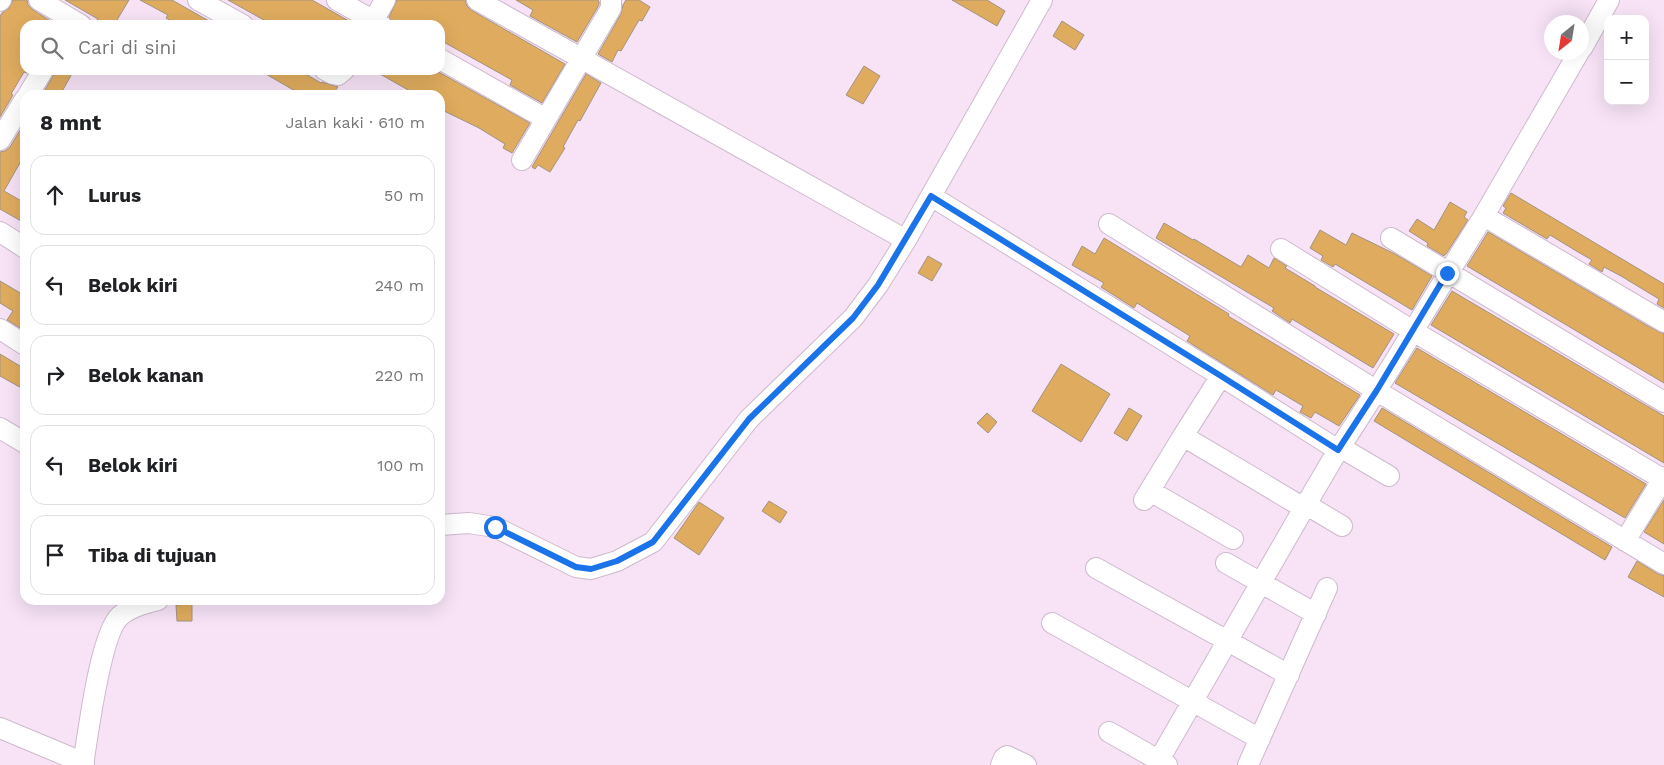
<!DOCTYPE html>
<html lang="id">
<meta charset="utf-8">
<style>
body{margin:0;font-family:"Work Sans",sans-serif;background:#f6f6f6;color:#202124}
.controls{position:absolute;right:15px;top:15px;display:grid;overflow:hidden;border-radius:10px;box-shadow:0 5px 20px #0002}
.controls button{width:45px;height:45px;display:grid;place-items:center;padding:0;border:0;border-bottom:1px solid #e0e0e0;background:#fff;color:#202124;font:25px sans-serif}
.compass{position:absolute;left:1544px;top:15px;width:45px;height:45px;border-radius:50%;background:#fff;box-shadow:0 5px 20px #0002;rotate:210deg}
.stop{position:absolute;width:15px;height:15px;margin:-11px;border:4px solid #1a73e8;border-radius:50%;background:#fff}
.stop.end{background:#1a73e8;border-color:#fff;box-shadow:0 1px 5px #0008}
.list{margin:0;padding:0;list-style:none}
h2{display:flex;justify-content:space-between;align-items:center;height:65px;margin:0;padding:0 20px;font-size:21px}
h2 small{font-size:16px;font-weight:400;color:#757577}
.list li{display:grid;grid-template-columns:32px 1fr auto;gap:15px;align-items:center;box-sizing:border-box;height:80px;margin:0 10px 10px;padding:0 10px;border:1px solid #e0e0e0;border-radius:15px}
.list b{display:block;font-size:19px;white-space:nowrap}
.list em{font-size:16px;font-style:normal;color:#757577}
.icon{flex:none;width:28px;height:28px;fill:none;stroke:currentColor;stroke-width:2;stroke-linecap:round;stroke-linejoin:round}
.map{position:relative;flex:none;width:1664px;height:765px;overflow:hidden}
.search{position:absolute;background:#fff;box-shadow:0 5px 20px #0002;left:20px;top:20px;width:425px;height:55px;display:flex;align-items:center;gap:12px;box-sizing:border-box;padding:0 18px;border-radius:15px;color:#757577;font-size:19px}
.panel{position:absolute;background:#fff;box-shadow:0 5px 20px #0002;left:20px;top:90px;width:425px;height:515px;border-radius:15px}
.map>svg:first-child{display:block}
.building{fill:#dfac5f;stroke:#a2937e}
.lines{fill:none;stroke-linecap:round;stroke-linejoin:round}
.minor-casing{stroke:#cebacd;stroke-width:22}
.minor{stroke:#fff;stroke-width:20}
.route{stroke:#1a73e8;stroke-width:6}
</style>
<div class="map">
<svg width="1664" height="765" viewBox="0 0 1664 765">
<rect width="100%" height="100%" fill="#f7e2f6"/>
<!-- building -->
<path class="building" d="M13,0H27L28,5L33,10L52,22L50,25H25V70H29L27,73L24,72L11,94L13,95L0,117V16L2,13L9,8Z
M65,0H129L114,25H94L98,19Z
M140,0H172L216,25H178L166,18L168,15Z
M228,0H312L356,25H273Z
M397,0H465L467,6L471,10L565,64L542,103L510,85L512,80L440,40V25H393L389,17Z
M516,0H597L599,1V5L577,42L530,16L533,10Z
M626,0H639L650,7L642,21L639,20L621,51L618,50L612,62L598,54L621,14L623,5Z
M952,0H987L1005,11L997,26Z
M1062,21L1084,35L1075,50L1053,36Z
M864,66L880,76L863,104L846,95Z
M55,70H74L60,95H42L53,76Z
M259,70H299L321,83L322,82L338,87L335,91L342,95H302Z
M373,70H435L530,123L512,153L503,148L505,144L479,128L440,109V95H417Z
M586,74L601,83L580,121L578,120L563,147L565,148L550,172L538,165L535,169L532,167Z
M25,122V154L4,191L25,203V214L21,221L0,209V152L5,151L10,147Z
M1511,193L1664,284V308L1657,304L1659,299L1621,276L1604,267L1602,272L1589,264L1592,260L1578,252L1550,235L1547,239L1503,213L1506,208L1503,206Z
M1450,202L1467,212L1464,217L1468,220L1446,254H1445L1444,256L1427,246L1428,243L1409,231L1417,219L1434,230Z
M1164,223L1193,240L1194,239L1241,267L1248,255L1269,268L1274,258L1287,266L1285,268L1315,286V287L1394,334L1373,368L1292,319L1290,323L1272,311L1274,308L1156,238Z
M1320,230L1346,245L1352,233L1395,254L1432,276L1412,310L1335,264L1333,267L1321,260L1323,256L1310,248Z
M1488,232L1646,325L1664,334V383L1467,266Z
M1104,238L1229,314L1228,316L1360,395L1339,426L1315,412L1311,418L1300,412L1303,406L1276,390L1273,395L1187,341L1190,336L1137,303L1134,308L1101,287L1104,283L1072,265L1082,246L1095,254Z
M928,256L942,264L932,281L918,273Z
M0,281L22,294L25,289V331L7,320L13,311L0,303Z
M1452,291L1664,416V463L1431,325Z
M1417,348L1646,484L1625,518L1395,383Z
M0,354L25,369V390L0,376Z
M1061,364L1110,394L1081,442L1032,411Z
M1129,408L1142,416L1127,441L1114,433Z
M1382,408L1612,547L1605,560L1374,421Z
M987,413L997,422L988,433L977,423Z
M1664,500V544L1644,532Z
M769,501L787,512L780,523L762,511Z
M699,502L724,518L699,555L674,538Z
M1637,561L1658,574L1664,576V597L1628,577Z
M192,604V621H177L176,605Z"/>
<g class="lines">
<defs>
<path id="minor" d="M39,0L81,25
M198,0L243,25
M337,0L381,25
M477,0L906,240
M0,1L1,0
M371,25L385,0
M1582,48L1609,0
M440,59L546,119
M325,70L333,74L338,75L344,70
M28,95L43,70
M0,140L25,99
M522,160L611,8V0
M931,196L1221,376L1338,450C1388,376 1432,298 1480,222L1485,218L1489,219L1664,322
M1482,219L1579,52
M1109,224L1377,391L1664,564
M0,232L25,248
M1391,238L1664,402
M1281,249L1413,331L1664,480
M0,329L25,345
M1221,376L1183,436L1304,508L1338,450
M0,428L25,443
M1340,447L1389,476
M1150,491L1233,539
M1144,500L1183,436
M1307,505L1342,526
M440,525L469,523L495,527L576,567L591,569L617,561L653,542L749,419L853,318L878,285L906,240L1042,0
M1625,541L1664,477
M1226,563L1316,614
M1096,568L1289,675
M1052,623L1260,739
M0,728L84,763
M1109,732L1167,765
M83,765C88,735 100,634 120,616C130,607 145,603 158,600
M1001,765L1004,758L1007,756L1026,765
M1156,765L1304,508
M1248,765L1327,588"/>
</defs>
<!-- minor casing -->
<use href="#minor" class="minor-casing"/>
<!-- minor -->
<use href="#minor" class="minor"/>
</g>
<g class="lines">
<!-- route -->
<path class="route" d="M495,527L576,567L591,569L617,561L653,542L749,419L853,318L878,285L931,196L1221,376L1338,450L1377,390L1447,273"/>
</g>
</svg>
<div class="controls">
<button>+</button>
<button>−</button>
</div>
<svg class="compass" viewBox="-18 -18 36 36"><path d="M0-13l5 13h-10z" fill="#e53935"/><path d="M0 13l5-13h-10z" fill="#757577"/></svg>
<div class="stop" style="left:495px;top:527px"></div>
<div class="stop end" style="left:1447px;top:273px"></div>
<div class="search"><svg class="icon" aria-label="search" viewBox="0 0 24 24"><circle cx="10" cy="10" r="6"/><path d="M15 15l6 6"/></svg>Cari di sini</div>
<section class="panel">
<h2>8 mnt<small>Jalan kaki · 610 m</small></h2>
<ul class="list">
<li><svg class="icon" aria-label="ahead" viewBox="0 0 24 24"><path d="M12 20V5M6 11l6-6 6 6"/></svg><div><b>Lurus</b></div><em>50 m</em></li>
<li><svg class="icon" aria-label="left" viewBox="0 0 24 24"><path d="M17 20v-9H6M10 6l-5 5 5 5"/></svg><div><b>Belok kiri</b></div><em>240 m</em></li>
<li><svg class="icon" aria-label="right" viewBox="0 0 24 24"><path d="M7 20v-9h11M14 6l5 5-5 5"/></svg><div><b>Belok kanan</b></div><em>220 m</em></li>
<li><svg class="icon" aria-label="left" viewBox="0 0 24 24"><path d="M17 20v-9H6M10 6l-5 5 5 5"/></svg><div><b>Belok kiri</b></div><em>100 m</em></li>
<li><svg class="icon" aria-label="arrive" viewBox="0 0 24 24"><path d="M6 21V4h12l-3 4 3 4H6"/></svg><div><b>Tiba di tujuan</b></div></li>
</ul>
</section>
</div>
